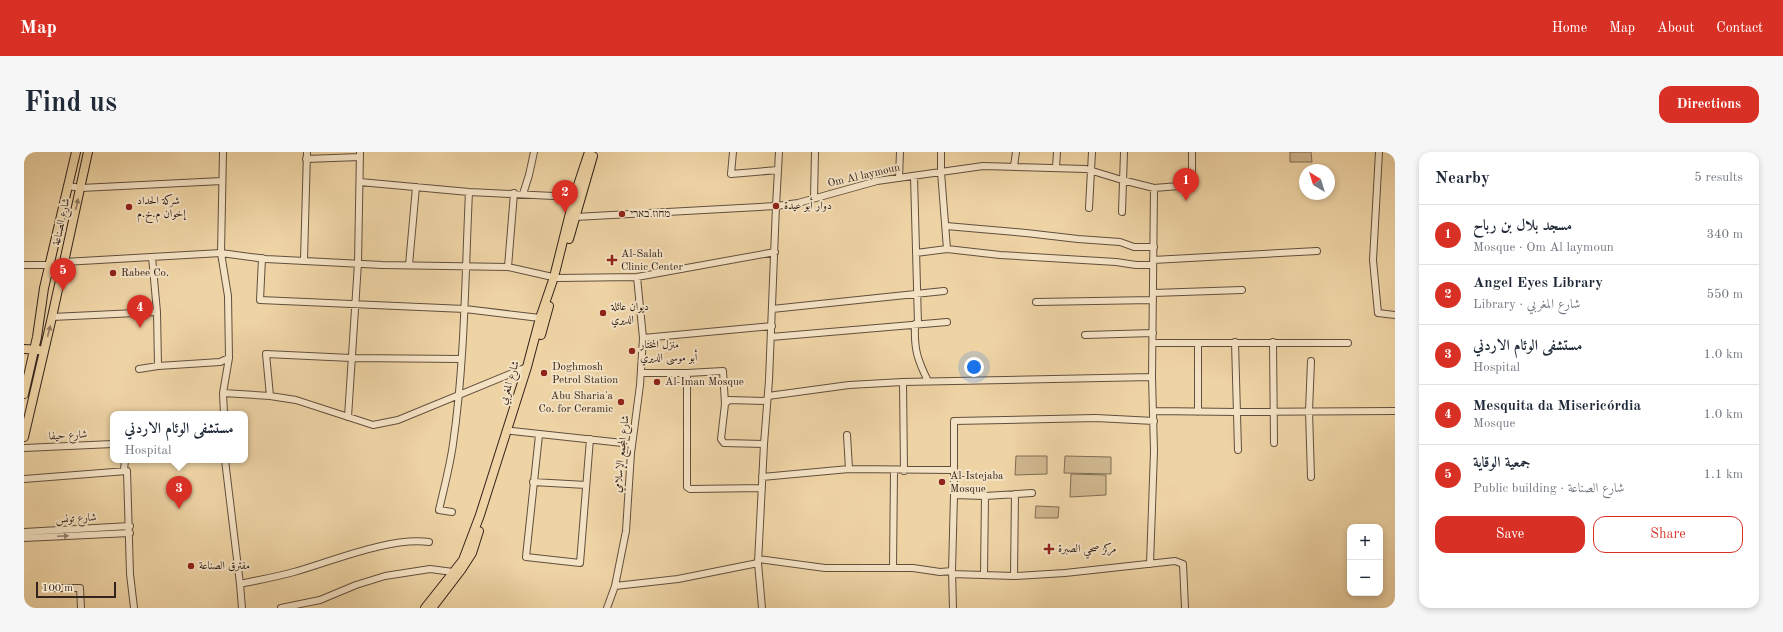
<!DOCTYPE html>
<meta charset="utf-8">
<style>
body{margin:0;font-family:"Old Standard TT",Amiri,"Frank Ruhl Libre",serif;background:#f6f6f7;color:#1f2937}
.controls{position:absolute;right:12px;bottom:12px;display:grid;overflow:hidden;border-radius:8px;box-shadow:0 2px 6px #0003}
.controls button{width:36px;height:36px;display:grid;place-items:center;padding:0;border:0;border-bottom:1px solid #e0e1e3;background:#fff;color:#1f2937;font:20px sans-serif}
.compass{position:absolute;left:1275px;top:12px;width:36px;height:36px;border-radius:50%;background:#fff;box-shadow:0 2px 6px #0003;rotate:322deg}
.scale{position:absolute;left:12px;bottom:10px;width:80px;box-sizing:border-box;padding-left:4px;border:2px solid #33231b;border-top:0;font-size:11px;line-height:14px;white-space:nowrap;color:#33231b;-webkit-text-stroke:3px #f4e2c4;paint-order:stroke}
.you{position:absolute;left:950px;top:215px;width:14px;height:14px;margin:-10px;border:3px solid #fff;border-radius:50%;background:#1a73e8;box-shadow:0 0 0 6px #1a73e833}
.badge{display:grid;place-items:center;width:26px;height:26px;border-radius:50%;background:#d93025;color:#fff;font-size:13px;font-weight:700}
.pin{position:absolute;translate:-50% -33px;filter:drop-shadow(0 1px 2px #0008)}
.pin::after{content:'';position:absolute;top:21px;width:14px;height:12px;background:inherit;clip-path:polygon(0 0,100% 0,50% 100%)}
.popup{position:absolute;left:86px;top:259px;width:138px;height:52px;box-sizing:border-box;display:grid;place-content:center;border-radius:8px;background:#fff;filter:drop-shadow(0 1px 3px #0005);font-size:13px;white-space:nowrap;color:#747a83}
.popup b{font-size:15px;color:#1f2937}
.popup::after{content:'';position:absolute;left:50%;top:100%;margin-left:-8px;border:8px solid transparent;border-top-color:#fff}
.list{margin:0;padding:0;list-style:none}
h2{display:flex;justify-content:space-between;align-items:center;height:52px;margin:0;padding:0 16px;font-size:17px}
h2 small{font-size:13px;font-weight:400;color:#747a83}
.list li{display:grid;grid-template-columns:26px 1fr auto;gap:12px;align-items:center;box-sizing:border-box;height:60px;padding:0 16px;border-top:1px solid #e0e1e3}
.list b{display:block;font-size:15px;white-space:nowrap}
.list p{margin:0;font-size:13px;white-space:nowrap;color:#747a83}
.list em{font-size:13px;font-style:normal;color:#747a83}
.actions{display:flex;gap:8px;padding:12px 16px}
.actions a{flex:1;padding:9px 0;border:1px solid #d93025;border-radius:12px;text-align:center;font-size:14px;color:#d93025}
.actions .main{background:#d93025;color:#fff}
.map{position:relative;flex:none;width:1371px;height:456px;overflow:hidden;border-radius:12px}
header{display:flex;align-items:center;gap:24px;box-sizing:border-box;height:56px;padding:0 20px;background:#d93025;color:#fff}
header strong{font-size:19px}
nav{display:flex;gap:22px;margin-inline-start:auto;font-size:14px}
.intro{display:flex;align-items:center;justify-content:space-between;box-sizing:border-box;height:96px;padding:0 24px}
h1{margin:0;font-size:28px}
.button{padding:10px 18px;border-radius:12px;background:#d93025;color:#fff;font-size:14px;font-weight:700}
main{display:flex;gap:24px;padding:0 24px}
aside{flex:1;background:#fff;border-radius:12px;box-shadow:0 2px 6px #0003}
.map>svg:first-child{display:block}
.green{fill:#ceb58d;stroke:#806c54}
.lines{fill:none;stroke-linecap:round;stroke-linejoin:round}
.minor-casing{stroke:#624f3d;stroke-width:8}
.major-casing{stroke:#33231b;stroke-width:10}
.minor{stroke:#f4e2c4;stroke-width:6}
.major{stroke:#eed3a4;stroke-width:8}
.oneway{fill:#907b60}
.oneway2{fill:#948270}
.poi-dot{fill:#8f2418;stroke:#f4e2c4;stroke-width:1.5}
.labels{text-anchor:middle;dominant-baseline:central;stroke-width:4;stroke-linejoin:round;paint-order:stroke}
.street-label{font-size:11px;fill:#33231b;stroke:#f4e2c4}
.poi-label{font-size:11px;fill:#33231b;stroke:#f4e2c4;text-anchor:start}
</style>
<header>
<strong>Map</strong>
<nav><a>Home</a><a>Map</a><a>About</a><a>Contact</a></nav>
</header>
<div class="intro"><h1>Find us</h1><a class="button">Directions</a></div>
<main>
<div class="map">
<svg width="1371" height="456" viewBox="0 0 1371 456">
<rect width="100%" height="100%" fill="#eed3a4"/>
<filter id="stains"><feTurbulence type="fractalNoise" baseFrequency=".005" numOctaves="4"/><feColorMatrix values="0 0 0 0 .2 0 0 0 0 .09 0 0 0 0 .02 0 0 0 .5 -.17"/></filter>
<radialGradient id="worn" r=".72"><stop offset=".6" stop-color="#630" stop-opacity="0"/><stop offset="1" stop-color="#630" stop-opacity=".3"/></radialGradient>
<!-- green -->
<path class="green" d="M1266,0H1287L1288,10H1266Z
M992,304H1023V322L991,323Z
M1041,304L1087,305V322L1040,321Z
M1047,322L1082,323V343L1046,345Z
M1012,354L1035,355L1034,366H1011Z"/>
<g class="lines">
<defs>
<path id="minor" d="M199,0L197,101L204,144L205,206L199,241L200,262
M709,0L707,22L754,18
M917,0V20L923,97
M1355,0L1349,108L1354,161L1371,163
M282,7L336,5
M990,14L992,0
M1032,15L1033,0
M890,24L894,172
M875,26L876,0
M336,30L445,40L550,45
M44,34L57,36L198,29
M499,42L505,23L510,0
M790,46L791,0
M1065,56L1068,0
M1098,60L1100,0
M551,65L752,54L774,51L853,29L959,14L1062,17L1098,28L1130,36L1168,33V0
M922,74L1002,81L1054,87L1096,90L1110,95H1130
M892,101L923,97L976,103L1092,110L1112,113H1129
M128,105L133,160L134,214
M238,106L236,148L441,157L516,166
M280,108L283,0
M1129,108L1293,99
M40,110L197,101L242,107L358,113L484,115L533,126L613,125L751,100
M0,113H25
M385,113L392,35
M484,115L490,41
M1129,141L1218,138
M1012,150L1129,148
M748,157L920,139
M28,165L133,160
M891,172C890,197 893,207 904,229
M1061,183L1129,181
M747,185L923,170
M619,186L748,174
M1211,190L1214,298
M1249,190L1250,291
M1129,191H1324
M1287,209L1285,259L1287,325
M115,217L134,214L196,210L205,206
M617,221H663V335L666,337L738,336
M663,221L699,219L701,252
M879,230L1128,225
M199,241L246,244L272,248L349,273L374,268L503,215
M246,244L242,202L327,206L437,207
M744,244L825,233L879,230L880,319
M1130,259L1213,260L1371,259
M1174,260V191
M324,265L334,111L336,0
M488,279L608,292
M515,283L502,405L556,411L566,287
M823,283L825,317
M740,292L700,291L697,287L701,252L705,248L743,249
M0,296L89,292
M201,308L216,432
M100,318L101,308
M738,325L825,317L929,318
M0,327L103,319L106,422L110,456
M509,330L562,333
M930,343L961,344L1008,341
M428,360L415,358C420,336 426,314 429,292C441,209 441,124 445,40
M0,380L106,374
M0,386L106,381
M734,407L801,416H889L916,420L928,419L929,456
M1126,412L1130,299L1128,225L1130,36
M869,416L870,319
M928,419L930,343V269L1072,266L1130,269
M928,422L990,424L1041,421L1151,409L1159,412L1161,456
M960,422L961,344
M990,424L991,342
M591,434L654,427L734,411
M28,436H56L57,456
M218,456L216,432C234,428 252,425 270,420C309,409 365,385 405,390
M257,456L296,448L332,433L361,424L406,417L429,420
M583,456L591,434L602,379L607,301L616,233L619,186L613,125
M738,456L734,411L740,292L745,228L752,54L755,0"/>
<path id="major" d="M545,87L569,4
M517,183L525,154
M0,197L15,198
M0,242L13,185L20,136L52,0
M0,285L28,165L64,0
M401,456L439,408L456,363L503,215L516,166L530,125L550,45L565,0
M408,456L437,418L448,401L455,379"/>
</defs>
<!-- minor casing -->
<use href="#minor" class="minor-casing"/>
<!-- major casing -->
<use href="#major" class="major-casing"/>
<!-- minor -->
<use href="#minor" class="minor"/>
<!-- major -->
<use href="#major" class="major"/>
</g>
<!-- one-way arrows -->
<defs><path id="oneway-solid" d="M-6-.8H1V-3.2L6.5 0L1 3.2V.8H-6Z"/></defs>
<g class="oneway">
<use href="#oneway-solid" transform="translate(53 52) rotate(-78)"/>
<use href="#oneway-solid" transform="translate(25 179) rotate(-76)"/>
</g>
<use class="oneway2" href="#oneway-solid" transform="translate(39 384) rotate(-3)"/>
<!-- markers -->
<g class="poi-dot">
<circle cx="752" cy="54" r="4"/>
<circle cx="105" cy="55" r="4"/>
<circle cx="598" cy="62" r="4"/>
<path d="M586 102h4v4h4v4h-4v4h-4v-4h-4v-4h4z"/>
<circle cx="89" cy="121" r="4"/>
<circle cx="579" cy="161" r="4"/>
<circle cx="608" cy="199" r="4"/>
<circle cx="520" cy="221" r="4"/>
<circle cx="633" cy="230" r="4"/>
<circle cx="597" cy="250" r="4"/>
<circle cx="918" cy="330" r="4"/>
<path d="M1023 391h4v4h4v4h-4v4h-4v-4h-4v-4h4z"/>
<circle cx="167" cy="414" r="4"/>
</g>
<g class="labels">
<!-- street labels -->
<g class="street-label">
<text transform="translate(840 24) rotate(-13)">Om Al laymoun</text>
<text transform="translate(38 70) rotate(-78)">شارع الصناعة</text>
<text transform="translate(486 231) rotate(-73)">شارع المغربي</text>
<text transform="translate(44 284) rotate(-3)">شارع حيفا</text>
<text transform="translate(598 302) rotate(-84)">شارع المجمع الإسلامي</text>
<text transform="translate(52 367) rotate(-3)">شارع تونس</text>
</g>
<!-- poi labels -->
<g class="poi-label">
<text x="113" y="49">شركة الحداد<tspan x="113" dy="13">إخوان م.خ.م</tspan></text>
<text x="760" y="54">دوار أبو عيدة</text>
<text x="606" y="62">מחוז בארי</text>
<text x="597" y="102">Al-Salah<tspan x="597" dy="13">Clinic Center</tspan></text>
<text x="97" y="121">Rabee Co.</text>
<text x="587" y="155">ديوان عائلة<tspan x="587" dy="13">الديري</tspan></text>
<text x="616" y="193">منزل المختار<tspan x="616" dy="13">أبو موسى الديري</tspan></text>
<text x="528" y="215">Doghmosh<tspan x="528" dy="13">Petrol Station</tspan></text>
<text x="641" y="230">Al-Iman Mosque</text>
<text x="589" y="244" text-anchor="end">Abu Sharia'a<tspan x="589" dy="13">Co. for Ceramic</tspan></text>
<text x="926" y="324">Al-Istejaba<tspan x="926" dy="13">Mosque</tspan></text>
<text x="1034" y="397">مركز صحي الصبرة</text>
<text x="175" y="414">مفترق الصناعة</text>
</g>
</g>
<rect width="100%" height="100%" filter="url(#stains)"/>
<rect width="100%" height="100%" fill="url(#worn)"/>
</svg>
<div class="controls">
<button>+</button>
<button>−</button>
</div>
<svg class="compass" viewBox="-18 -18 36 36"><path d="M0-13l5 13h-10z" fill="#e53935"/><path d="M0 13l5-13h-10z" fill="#747a83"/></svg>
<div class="scale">100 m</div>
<div class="you"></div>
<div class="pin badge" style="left:1162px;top:49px">1</div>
<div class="pin badge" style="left:541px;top:61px">2</div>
<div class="pin badge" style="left:155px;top:357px">3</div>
<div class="popup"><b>مستشفى الوئام الاردني</b>Hospital</div>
<div class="pin badge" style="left:116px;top:176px">4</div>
<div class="pin badge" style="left:39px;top:139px">5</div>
</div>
<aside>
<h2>Nearby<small>5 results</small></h2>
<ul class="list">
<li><span class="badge">1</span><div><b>مسجد بلال بن رباح</b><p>Mosque · Om Al laymoun</p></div><em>340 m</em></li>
<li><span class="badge">2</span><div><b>Angel Eyes Library</b><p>Library · شارع المغربي</p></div><em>550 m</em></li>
<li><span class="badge">3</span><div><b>مستشفى الوئام الاردني</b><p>Hospital</p></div><em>1.0 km</em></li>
<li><span class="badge">4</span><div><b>Mesquita da Misericórdia</b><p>Mosque</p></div><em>1.0 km</em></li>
<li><span class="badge">5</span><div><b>جمعية الوقاية</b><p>Public building · شارع الصناعة</p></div><em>1.1 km</em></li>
</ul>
<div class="actions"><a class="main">Save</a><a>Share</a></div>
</aside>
</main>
